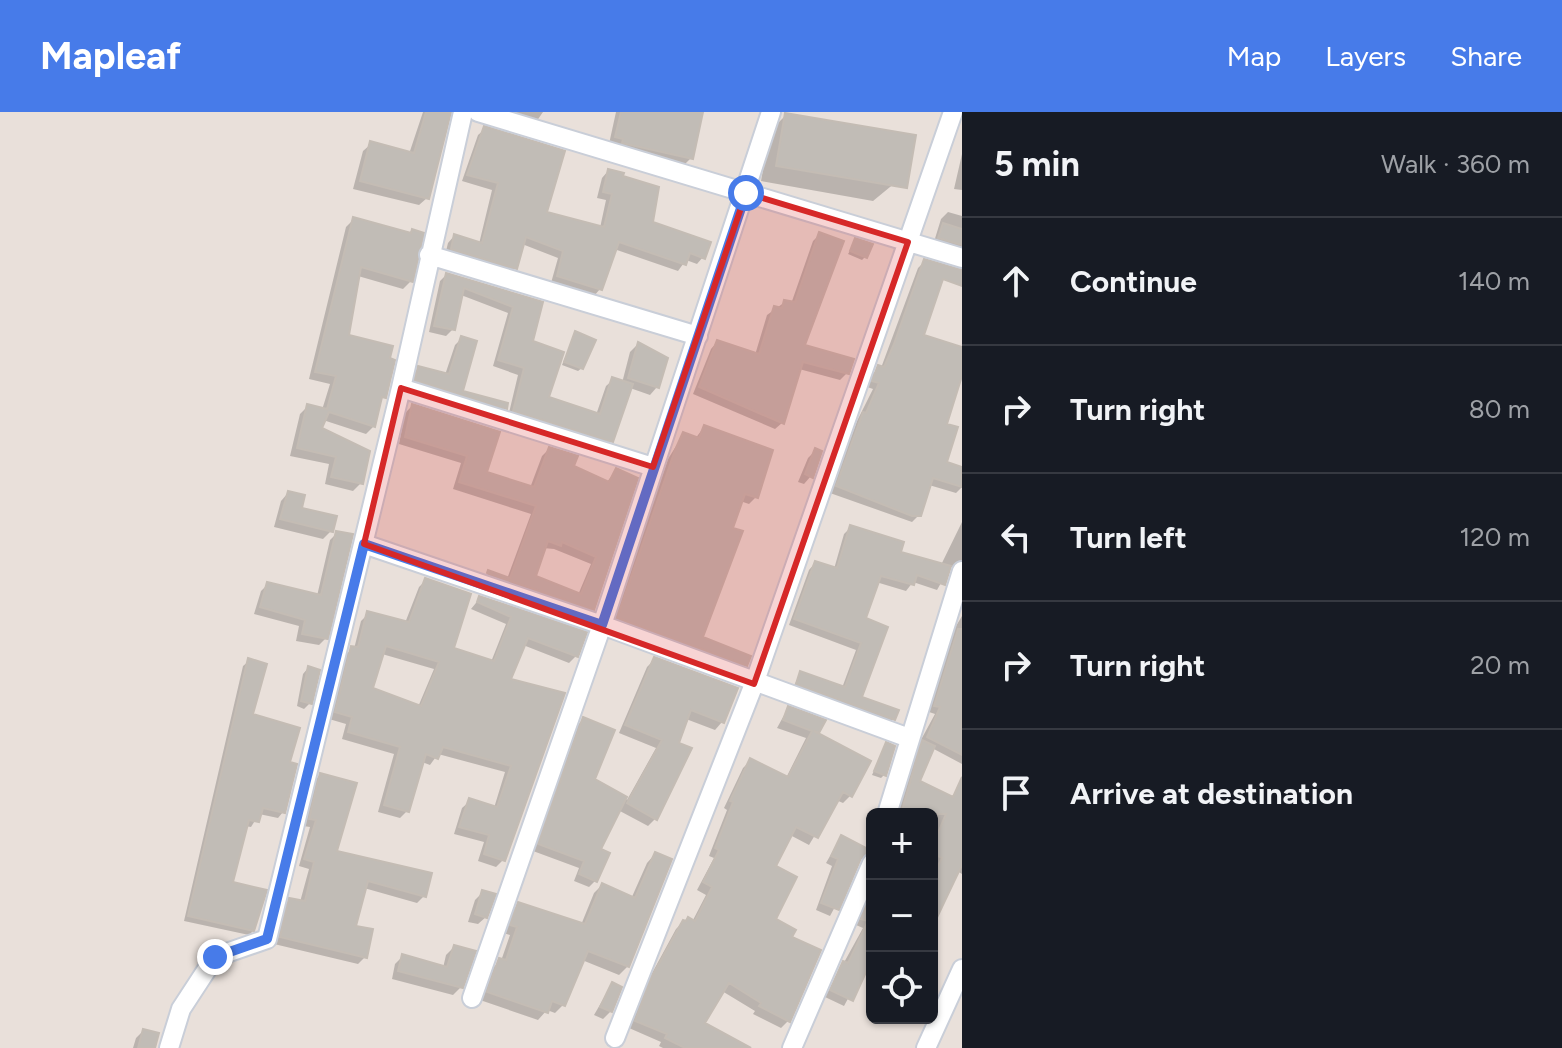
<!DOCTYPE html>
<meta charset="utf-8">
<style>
body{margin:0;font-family:Figtree,sans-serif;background:#20242c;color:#f1f3f6}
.controls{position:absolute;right:24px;bottom:24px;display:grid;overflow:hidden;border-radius:12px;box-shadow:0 2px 6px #0004}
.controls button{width:72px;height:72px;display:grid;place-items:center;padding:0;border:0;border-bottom:2px solid #363941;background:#171b24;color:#f1f3f6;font:40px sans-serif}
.stop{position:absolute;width:24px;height:24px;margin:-18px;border:6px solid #477be9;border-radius:50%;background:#fff}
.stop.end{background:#477be9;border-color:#fff;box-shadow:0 2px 8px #0008}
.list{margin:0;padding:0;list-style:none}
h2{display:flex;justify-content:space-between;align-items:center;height:104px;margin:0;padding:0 32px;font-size:34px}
h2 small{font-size:26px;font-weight:400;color:#9ea1a6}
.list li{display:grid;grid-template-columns:52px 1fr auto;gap:24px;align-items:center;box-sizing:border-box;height:128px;padding:0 32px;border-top:2px solid #363941}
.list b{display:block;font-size:30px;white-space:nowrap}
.list em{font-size:26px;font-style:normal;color:#9ea1a6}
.icon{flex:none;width:44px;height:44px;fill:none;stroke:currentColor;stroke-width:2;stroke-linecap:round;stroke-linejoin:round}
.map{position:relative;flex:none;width:962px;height:936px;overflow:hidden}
header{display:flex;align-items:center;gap:48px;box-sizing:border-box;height:112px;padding:0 40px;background:#477be9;color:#fff}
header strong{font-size:38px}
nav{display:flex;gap:44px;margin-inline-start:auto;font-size:28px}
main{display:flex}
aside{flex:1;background:#171b24}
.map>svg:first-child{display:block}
.shadow{fill:#0003;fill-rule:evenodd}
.building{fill:#c1bcb6;stroke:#c4bcb4;stroke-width:2;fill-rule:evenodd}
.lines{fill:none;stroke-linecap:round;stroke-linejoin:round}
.street-casing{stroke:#c9ced8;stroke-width:22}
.street{stroke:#fff;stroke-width:18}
.route{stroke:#477be9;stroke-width:10}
.marked{fill:#d62828;fill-opacity:0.2;stroke:#d62828;stroke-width:6;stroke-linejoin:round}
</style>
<header>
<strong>Mapleaf</strong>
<nav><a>Map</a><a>Layers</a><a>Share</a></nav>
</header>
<main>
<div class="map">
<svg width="962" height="936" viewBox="0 0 962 936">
<rect width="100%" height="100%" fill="#e9e0da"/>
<!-- shadow -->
<path class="shadow" d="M423,0H449L427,86L419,93L353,77L363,39L371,32L409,42Z
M492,0H543L534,13Z
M616,0H701L691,46L683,54L609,32Z
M786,3L907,61L873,89L761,69L770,19Z
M485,17L545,101L600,116L606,88L597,86L602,66L608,59L651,111L703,145L697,152L686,148L678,159L614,137L600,177L594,184L551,171L558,146L522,132L515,156L508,162L445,143L448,131L454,124L479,132L492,78L462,69L478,23Z
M962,42V78L954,77Z
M948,100L962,104V142L933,133L941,107Z
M354,107L409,123L412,119L411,169L403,177L358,164L346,225L393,249L374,314L366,322L323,308L320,317L361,371L353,379L325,372L329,352L290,344L300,302L307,295L322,298L330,272L309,267L346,115Z
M820,122L802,235L847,261L840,268L799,257L782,311L775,317L693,282L711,237L717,230L755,243L767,203L785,190L791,192L813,129Z
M856,129L865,145L862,148L848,142Z
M925,149L922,224L962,237L945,313L944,352L962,357V375L956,381L929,373L919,403L912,410L830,381L857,309L873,277L867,275L872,262L881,256L918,156Z
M446,163L541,191L530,231L546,287L596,303L606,274L613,268L622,271L630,240L638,232L657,275L650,283L630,276L611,329L604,335L508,305L518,263L493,254L508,201L461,183L453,217L446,224L429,220L440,169Z
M575,222L582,256L578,259L562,253Z
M462,226L460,280L505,295L498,302L410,274L412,263L419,256L445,263L455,233Z
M412,294L497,321L485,362L530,376L542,344L549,337L572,355L606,371L616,359L593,497L585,504L481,468L489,461L507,467L531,402L453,377L461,351L399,332L405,301ZM543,436L554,437L591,452L578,483L533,465Z
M704,315L756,385L749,392L740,389L700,526L745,552L738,560L611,513L668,347L683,323L695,327Z
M816,338L811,364L804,372L798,370L808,346Z
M288,381L300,397L331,419L323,427L274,415L281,389Z
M962,410V456L950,455L937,478L913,470L906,479L876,470L863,507L859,586L893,607L887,614L791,578L801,562L842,576L856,538L789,513L809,458L815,451L834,457L844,422L851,415L899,441L941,453Z
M337,421L326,526L319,533L296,529L299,514L254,502L261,479L268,472L317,484L330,428Z
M426,468L451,537L491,550L506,512L471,497L480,486L576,544L569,551L523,533L509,568L563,583L503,748L496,755L478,749L484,730L454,722L462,696L470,689L494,696L505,660L438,642L430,653L422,650L407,699L400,706L378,700L394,642L342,627L346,612L329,607L344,543L354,537L361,509L368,502L405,511L419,475ZM382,542L434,557L418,595L371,577Z
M962,504V652L932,636L917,670L962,692V762L957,759L932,812V702H897L916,637L935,602L929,600L953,519Z
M655,547L722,610L715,618L686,607L655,707L648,714L618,698L598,738L596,768L589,775L574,769L579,756L533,739L577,614L583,607L593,667L627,688L656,636L619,621L647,555Z
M249,549L251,604L288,651L283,700L278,706L259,702L251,715L245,714L231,772L264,780L255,817L249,823L184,809L243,554Z
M308,556L310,591L304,597L297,594L303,562Z
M788,596L817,620L815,622L850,684L843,691L836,688L809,733L790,723L773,754V807L790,826L788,909L781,916L753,902L755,899L722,879L702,912L727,936H663L659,934L661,930L629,916L644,876L676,817L683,810H692L706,783L697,778L714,746L709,744L727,698L724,696L743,656L750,649L786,666L806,626L777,616Z
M886,633L884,663L881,666L872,663Z
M320,663L334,741L424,784L417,791L364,776L353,815L365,845L358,852L274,832L283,795L290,788L300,790L309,757L299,754L310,715L303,714L313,670Z
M841,725L872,739V748L861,747L830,804L816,798L832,754L826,751Z
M655,742L628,854L619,863L582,848L563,893L555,901L547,898L538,908L480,888L491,857L501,849L510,823L503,821L510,800L519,792L581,813L594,781L602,773L631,787L647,751Z
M872,774V842L844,894L825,885L863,816L856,813Z
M483,780L486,805L478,812L468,810L475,788Z
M454,835L461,875L453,883L392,867L395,852L403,844L443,856L446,843Z
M612,872L611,899L603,907L594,903Z
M143,919L153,936H133L136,926Z"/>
<!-- building -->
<path class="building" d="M426,0H451L429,87L360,69L370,29L414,41Z
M621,0H703L693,47L622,31L623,27L615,25Z
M785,1L916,23L907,76L776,54Z
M484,14L565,39L547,100L604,115L612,82L603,80L608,57L624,61L623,64L659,75L653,110L711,130L705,147L690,141L686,153L619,130L602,178L557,164L563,139L526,125L517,157L451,137L454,122L482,131L498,71L467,63Z
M353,105L411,121L412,117L424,121L413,170L361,155L349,223L393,234L390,246L395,248L389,273L386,286L382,285L375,315L329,300L322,316L370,339L363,372L331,365L336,345L297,336L307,292L327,297L336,264L315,260Z
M943,111L962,117V133L938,126Z
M819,120L844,129L805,233L854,247L849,262L803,250L784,312L699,275L717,228L759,242L774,194L782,196L784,188L795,190Z
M855,126L873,132L867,146L850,139Z
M924,147L962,158V174L943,167L924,223L962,235V264L947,312L958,315L947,350L962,355V375L933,366L921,404H912L836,374L863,300L866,301L879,271L872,269L878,253L884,255L894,232Z
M446,161L543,190L533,229L564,240L549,285L600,302L612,265L633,272L613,330L513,299L524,256L498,248L513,195L464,176L455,218L434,214Z
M575,219L596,228L583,257L564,250Z
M461,224L477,229L463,279L508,291L507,297L415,268L418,254L449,262Z
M638,230L668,246L659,276L628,266Z
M412,292L500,320L487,360L534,375L549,335L578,344L574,354L609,370L616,356L638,366L594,498L487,461L488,458L510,466L536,394L459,370L467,344L405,325ZM548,429L561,434L562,430L596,445L581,482L536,464Z
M704,313L773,338L758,386L745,382L733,416L743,419L703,525L751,544L747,554L617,506L675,338L683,320L699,326Z
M815,336L822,339L813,366L805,362Z
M288,379L305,383L302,396L337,404L333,420L280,407Z
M850,413L904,430L901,440L951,454L945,473L917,463L914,473L881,464L866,506L888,515L862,585L899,598L895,608L796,572L800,559L845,575L861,531L794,507L815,449L837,456Z
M336,419L353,422L328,527L302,522L305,508L260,495L267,470L321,483Z
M425,466L471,482L454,536L494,549L511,505L477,490L479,484L587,520L578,545L528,526L511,567L565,581L505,749L484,742L489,723L459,715L469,686L497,695L511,654L443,635L438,647L426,642L409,700L384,693L400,635L348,620L352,605L335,600L351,534L358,535L367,499L409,510ZM386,534L439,550L421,594L373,576Z
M958,517H962V643L927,625L940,595L934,594Z
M654,545L738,576L724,611L691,598L679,631L692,636L657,708L627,691L662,628L625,613Z
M248,546L267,552L253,602L300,616L290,650L297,652L285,701L263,696L259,710L249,708L233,770L267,778L254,819L188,804Z
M308,554L320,558L312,592L301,589Z
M788,594L826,608L819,621L814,619L871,649L852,685L843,680L818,726L796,715L776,754L797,765L776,807L796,818L792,825L821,838L790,910L759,894L761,891L729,871L705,911L751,936H685L665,926L667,922L635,909L651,866L683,808L686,809L688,805L695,809L712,775L703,770L719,738L715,736L733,690L730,689L750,646L788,665L812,619L783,608Z
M583,605L615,618L595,667L627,685L601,737L610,741L597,770L579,762L584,749L538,732Z
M922,628L935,634L920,669L953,685L962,665V753L932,816V766L942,746L932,741V735L946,702H901Z
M886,630L895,634L886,664L874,659Z
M320,661L357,671L337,739L432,761L426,785L368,769L356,814L373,817L367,846L280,825L289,786L305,789L314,750L304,747L316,708L309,707Z
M841,723L872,739L861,746L839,798L821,791L838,747L831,744Z
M655,740L672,747L629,855L588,839L565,894L552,889L548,901L487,880L499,846L506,848L517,815L510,813L518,790L585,812L602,771L635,786Z
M482,778L496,782L487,806L475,802Z
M872,781V847L853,889L830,878L843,849L848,851L868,809L861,807Z
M454,833L476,839L463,876L398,859L402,842L447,855Z
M612,870L622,875L612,900L600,895Z
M143,917L159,921L155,936H138Z"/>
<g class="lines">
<defs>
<path id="street" d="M478,0L962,146
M429,143L698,224
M401,276L653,355
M364,432L602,513L909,626
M887,702L962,459
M472,886L602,513L771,0
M615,926L754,572L953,0
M169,936L181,897L215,845L267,827L401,276L463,0
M792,936L872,751
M926,936L962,857"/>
</defs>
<!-- street casing -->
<use href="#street" class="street-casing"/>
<!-- street -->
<use href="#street" class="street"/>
</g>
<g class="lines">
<!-- route -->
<path class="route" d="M215,845L267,827L364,432L602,513L746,81"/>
</g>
<!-- marked area -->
<path class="marked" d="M746,81L908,130L754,572L364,432L401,276L653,355Z"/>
</svg>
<div class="controls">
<button>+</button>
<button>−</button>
<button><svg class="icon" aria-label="locate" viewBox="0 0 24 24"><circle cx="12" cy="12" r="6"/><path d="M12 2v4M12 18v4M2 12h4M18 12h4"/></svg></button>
</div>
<div class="stop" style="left:746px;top:81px"></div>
<div class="stop end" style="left:215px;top:845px"></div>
</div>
<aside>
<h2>5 min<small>Walk · 360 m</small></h2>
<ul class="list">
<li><svg class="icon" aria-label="ahead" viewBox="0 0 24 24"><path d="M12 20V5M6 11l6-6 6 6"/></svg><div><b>Continue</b></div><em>140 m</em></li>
<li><svg class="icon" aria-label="right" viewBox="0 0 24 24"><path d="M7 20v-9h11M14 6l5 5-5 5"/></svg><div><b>Turn right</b></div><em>80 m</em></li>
<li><svg class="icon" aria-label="left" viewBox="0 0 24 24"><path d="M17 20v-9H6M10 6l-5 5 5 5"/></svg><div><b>Turn left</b></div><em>120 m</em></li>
<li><svg class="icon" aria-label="right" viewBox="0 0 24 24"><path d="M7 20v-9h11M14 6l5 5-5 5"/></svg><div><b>Turn right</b></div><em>20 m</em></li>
<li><svg class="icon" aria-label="arrive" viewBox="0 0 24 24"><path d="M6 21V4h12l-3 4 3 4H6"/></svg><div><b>Arrive at destination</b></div></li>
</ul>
</aside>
</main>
